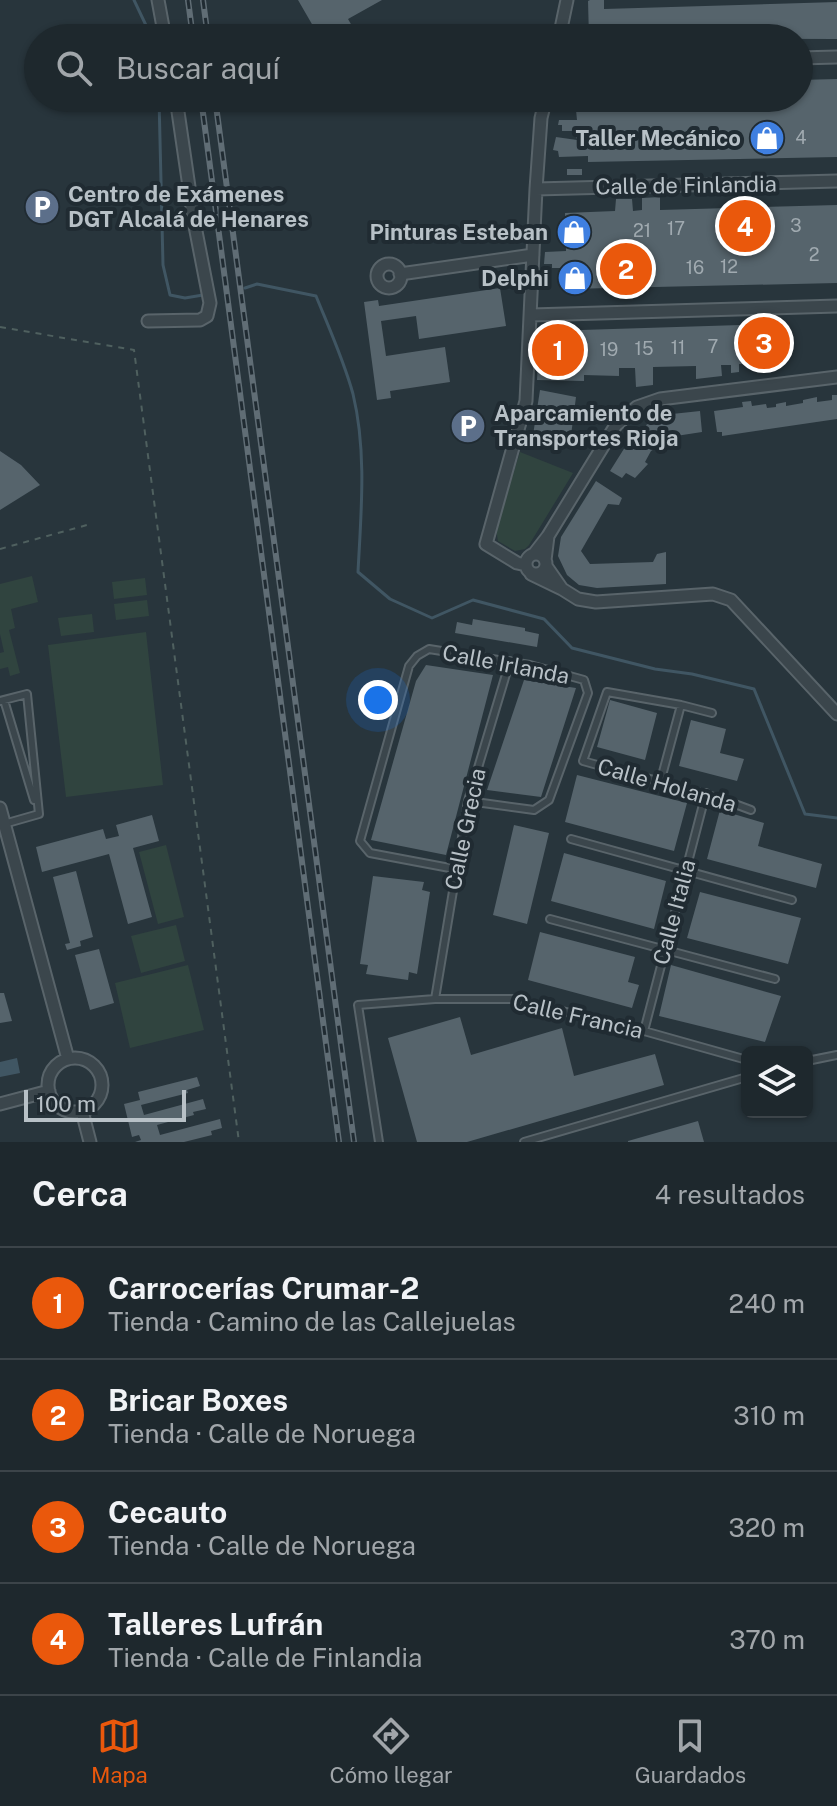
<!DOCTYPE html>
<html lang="es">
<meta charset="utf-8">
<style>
body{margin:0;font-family:"Public Sans",sans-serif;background:#2b3439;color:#f1f3f6}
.controls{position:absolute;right:24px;bottom:24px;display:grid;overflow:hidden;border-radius:12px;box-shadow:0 2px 6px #0004}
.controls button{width:72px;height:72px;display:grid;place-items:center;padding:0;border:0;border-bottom:2px solid #3c4449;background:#1e282d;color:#f1f3f6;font:40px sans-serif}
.scale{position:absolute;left:24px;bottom:20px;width:162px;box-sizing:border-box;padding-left:8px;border:4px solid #b8c1c7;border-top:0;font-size:22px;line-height:28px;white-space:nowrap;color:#b8c1c7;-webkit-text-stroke:6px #202b32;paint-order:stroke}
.you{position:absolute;left:378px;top:700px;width:28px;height:28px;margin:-20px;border:6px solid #fff;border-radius:50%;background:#1a73e8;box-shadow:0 0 0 12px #1a73e833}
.badge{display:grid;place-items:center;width:52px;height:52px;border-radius:50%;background:#ea580c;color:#fff;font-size:26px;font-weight:700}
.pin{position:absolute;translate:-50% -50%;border:4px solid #fff;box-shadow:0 2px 8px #0006}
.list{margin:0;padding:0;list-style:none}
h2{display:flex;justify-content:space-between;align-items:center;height:104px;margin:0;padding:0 32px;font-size:34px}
h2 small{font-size:26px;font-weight:400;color:#a1a6aa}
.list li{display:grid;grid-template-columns:52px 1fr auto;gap:24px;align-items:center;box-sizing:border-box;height:112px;padding:0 32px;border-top:2px solid #3c4449}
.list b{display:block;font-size:30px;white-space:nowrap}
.list p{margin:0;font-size:26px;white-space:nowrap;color:#a1a6aa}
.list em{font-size:26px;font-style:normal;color:#a1a6aa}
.icon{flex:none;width:44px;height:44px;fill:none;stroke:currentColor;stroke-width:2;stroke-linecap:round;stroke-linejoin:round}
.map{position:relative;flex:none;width:837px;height:1142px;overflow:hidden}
.search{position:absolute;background:#1e282d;box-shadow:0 2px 6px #0004;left:24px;right:24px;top:24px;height:88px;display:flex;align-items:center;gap:20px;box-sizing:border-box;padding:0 28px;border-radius:44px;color:#a1a6aa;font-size:30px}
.sheet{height:552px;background:#1e282d}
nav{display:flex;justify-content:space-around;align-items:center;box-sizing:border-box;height:112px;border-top:2px solid #3c4449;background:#1e282d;font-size:22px;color:#a1a6aa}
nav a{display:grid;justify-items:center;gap:4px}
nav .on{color:#ea580c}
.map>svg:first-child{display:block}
.green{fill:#30443f}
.water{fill:#405663}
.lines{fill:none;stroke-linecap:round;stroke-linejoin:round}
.stream{stroke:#405663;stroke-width:3}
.building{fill:#56646c}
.service-casing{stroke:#59646a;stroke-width:10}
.minor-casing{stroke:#59646a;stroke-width:15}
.path{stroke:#4f605f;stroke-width:2;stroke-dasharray:6 6;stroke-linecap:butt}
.service{stroke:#3b464c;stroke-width:6}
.minor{stroke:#3b464c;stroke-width:11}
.rail-casing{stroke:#606d75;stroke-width:6}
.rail{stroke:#202b32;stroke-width:3;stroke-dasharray:9;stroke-linecap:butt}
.labels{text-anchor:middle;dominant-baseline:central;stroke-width:8;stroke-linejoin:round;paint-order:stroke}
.number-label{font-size:18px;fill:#a0aab0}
.poi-label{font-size:22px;font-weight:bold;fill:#b8c1c7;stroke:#202b32;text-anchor:end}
.street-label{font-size:22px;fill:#b8c1c7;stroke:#202b32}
</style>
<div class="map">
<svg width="837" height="1142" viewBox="0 0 837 1142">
<rect width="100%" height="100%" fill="#28353c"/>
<!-- green -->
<path class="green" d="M520,452L573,473L529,545L525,549L515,551L498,541L496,529Z
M32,576L38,602L11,609L15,628L9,630L20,673L10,676L8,667L0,669V653L4,652L0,634V584Z
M145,578L147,595L114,599L112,582Z
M147,600L149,616L116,620L114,604Z
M92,614L94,632L61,636L58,618Z
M146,632L163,785L66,797L48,645Z
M166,845L184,917L158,924L139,852Z
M176,925L185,961L141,973L131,936Z
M188,965L204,1030L130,1048L115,983Z"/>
<!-- water -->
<path class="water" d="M17,1058L20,1073L0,1077V1062Z"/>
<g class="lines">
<!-- stream -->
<path class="stream" d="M134,0L152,38
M159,98L163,265L170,295L185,298L203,295
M245,288L257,284L316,296C329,328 344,361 353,394C367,452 361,513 358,572L390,599L432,618L473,600L544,619L572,648L655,669L692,674L754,689L805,814L837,818"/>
</g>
<!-- building -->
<path class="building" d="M298,0H382L348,19L359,38H320Z
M590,0H604V9L837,2V39L589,38L588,1Z
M837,79V157L588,162V156L559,157L558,151L553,150L556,137L577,140L575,131H562V125H558L559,120H577L576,110L587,109L586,98H799V80Z
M567,169H582V175H567Z
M660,197V210L837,205V283L567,289V268H552V264H544L545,252L566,251L565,213L615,211L616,199H632L633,211L642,210V198Z
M500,288L506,326L419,339L416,316L381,321L386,356L445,347L450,382L390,391L391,398L377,400L364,302L378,300L379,306Z
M772,324L773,362H782V366L756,370V364H739V372L731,373V365H721L722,376L696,379V366L653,367V385L636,387L635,368H619V376L584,375V381L537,380L540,326L549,331Z
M540,390L576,397L570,443L533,435Z
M832,395H837V419L722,436V432H717L714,411L743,407L742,402L751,401L752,406L766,404L767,408L776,407V404L786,402V406L803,403V400L817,397V402L832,400Z
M700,411L702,432L676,436L651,451L645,462L648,464L635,478L626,473L622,478L610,471L627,444L630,446L634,440L639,443L640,441L636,436L648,428L646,425L655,420L657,422L669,414L670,419L673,418L672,414Z
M0,451L21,465L40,485L0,510Z
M596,481L622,498L619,505L608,504L581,551L590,564L653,562L657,554L666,552V584L597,588L579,585L567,575L558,556L561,537Z
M473,619L525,628V631L539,634L537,647L455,633L457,622L472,625Z
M426,665L493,675L446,855L371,840L416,681Z
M524,680L576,688L541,797L487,790Z
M610,700L657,713L645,760L597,747Z
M691,720L726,729L720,753L744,759L737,781L679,766Z
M577,775L687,803L674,851L565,822Z
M720,810L764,823L758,846L822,864L816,888L707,859Z
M152,815L159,841L133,848L152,917L128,924L109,854L42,872L36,847L103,829L106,839L119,836L116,825Z
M514,825L549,833L527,924L493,915Z
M564,853L666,881L654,929L551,901Z
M76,871L93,937L80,941L81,946L67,950L65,944L70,943L53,877Z
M373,876L424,882L422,890L430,892L417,974L409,972L408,980L366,974L368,965L360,964Z
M700,892L801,918L788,964L687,938Z
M540,932L635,957L628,982L639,985L632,1008L528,980Z
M99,949L114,1003L90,1010L75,955Z
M671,965L781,996L765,1042L659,1016Z
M0,993H4L12,1021L0,1023Z
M460,1017L471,1055L562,1028L574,1076L655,1054L664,1085L467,1142H417L388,1038Z
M197,1077L200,1086L187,1090L188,1093L141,1105L144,1115L203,1099L206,1109L193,1112L194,1115L157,1125L160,1135L220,1119L222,1128L211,1131L212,1135L184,1142H135L141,1140L139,1135L132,1137L124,1104L140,1100L138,1092Z
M698,1121L704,1142H628V1141Z"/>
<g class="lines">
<defs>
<path id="service" d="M4,700L34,800
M0,701L27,694L39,814L4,824
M712,713L681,705L607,692L583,761C639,777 696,789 751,810
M660,783L681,705
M571,839L792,900
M455,869L370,853L360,841L409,666L417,656L429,649L530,665L584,680L588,693L549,800L534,810L468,801
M550,919L775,979
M435,999L468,801L510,661
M644,1031L706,793
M807,1061L837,1055
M379,1142L358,1005L435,999H513L644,1031L747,1060
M524,1142L747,1077"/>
<path id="minor" d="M158,0L165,38
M559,38L567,0
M799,58L837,57
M536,189L837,181
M377 276a12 12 0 1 1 24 0a12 12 0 1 1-24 0Z
M400,274L533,255
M531,315L837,306
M148,321L200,320L207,316L210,303L194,221L176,98
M548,536L616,425L637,407L660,399L837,377
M526 564a10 10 0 1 1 20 0a10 10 0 1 1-20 0Z
M534,554L548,536L545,560
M526,565L517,563L486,544L526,401L536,189L541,118L546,98
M531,574L562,589L546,566
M562,589L578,599L596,602L713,594L731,600L837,714
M0,808L68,1059
M48 1085a27 27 0 1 1 54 0a27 27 0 1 1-54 0Z
M0,1104L49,1091
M82,1111L90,1142"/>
</defs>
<!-- service casing -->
<use href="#service" class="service-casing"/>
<!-- minor casing -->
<use href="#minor" class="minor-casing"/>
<!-- path -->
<path class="path" d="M0,327L134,350L239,1142
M0,549L87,525"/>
<!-- service -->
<use href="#service" class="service"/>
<!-- minor -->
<use href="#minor" class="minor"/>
<defs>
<path id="rail" d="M188,0L193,38
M203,0L208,38
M201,98L339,1142
M215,98L354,1142"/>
</defs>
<!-- rail casing -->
<use href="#rail" class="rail-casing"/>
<!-- rail -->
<use href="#rail" class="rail"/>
</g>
<!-- icons -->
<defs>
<symbol id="shop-disc" viewBox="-11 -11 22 22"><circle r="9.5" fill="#3f7fe0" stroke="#202b32"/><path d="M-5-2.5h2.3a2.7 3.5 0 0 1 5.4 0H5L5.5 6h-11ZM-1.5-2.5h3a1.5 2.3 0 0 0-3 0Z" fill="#fff"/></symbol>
<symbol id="parking-disc" viewBox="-11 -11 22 22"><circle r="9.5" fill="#5c6f8a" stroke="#202b32"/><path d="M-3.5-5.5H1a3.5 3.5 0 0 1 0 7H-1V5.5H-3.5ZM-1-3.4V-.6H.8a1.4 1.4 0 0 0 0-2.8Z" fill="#fff"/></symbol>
</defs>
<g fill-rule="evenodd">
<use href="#shop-disc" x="747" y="118" width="40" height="40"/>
<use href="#parking-disc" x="22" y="187" width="40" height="40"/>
<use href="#shop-disc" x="554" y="212" width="40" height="40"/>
<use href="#shop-disc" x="555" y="258" width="40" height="40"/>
<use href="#parking-disc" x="448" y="406" width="40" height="40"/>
</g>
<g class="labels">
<!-- number labels -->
<g class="number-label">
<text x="801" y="137">4</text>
<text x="796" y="225">3</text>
<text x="676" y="228">17</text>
<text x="642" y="230">21</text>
<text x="814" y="254">2</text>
<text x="729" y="266">12</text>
<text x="695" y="267">16</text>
<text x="713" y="346">7</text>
<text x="678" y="347">11</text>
<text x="644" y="348">15</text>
<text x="609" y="349">19</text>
</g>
<!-- poi labels -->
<g class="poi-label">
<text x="741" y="138">Taller Mecánico</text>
<text x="68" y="194" text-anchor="start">Centro de Exámenes<tspan x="68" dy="25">DGT Alcalá de Henares</tspan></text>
<text x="548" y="232">Pinturas Esteban</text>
<text x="549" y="278">Delphi</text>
<text x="494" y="413" text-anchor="start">Aparcamiento de<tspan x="494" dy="25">Transportes Rioja</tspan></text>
</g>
<!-- street labels -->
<g class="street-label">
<text transform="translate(686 185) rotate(-1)">Calle de Finlandia</text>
<text transform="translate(506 664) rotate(11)">Calle Irlanda</text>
<text transform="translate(667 785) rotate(16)">Calle Holanda</text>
<text transform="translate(465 829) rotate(-78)">Calle Grecia</text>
<text transform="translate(674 912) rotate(-75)">Calle Italia</text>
<text transform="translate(578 1016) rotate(13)">Calle Francia</text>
</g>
</g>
</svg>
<div class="controls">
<button><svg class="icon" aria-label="layers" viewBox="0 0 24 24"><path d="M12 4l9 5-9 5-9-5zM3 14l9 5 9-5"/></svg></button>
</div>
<div class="scale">100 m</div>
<div class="you"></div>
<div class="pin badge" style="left:558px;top:350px">1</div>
<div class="pin badge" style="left:626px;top:269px">2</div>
<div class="pin badge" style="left:764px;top:343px">3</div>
<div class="pin badge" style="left:745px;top:226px">4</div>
<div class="search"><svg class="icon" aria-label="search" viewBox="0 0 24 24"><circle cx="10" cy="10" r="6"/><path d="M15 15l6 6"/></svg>Buscar aquí</div>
</div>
<section class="sheet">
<h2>Cerca<small>4 resultados</small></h2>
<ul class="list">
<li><span class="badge">1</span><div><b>Carrocerías Crumar-2</b><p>Tienda · Camino de las Callejuelas</p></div><em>240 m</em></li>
<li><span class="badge">2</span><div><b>Bricar Boxes</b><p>Tienda · Calle de Noruega</p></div><em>310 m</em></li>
<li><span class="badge">3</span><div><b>Cecauto</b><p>Tienda · Calle de Noruega</p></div><em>320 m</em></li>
<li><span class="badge">4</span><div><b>Talleres Lufrán</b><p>Tienda · Calle de Finlandia</p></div><em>370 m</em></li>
</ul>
</section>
<nav>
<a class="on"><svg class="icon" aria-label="map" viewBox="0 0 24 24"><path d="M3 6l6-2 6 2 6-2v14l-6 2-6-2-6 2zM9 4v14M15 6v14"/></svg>Mapa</a>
<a><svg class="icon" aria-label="directions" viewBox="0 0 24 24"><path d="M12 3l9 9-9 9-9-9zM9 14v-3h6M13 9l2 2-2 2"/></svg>Cómo llegar</a>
<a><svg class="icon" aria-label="saved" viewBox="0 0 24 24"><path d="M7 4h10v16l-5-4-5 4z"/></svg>Guardados</a>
</nav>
